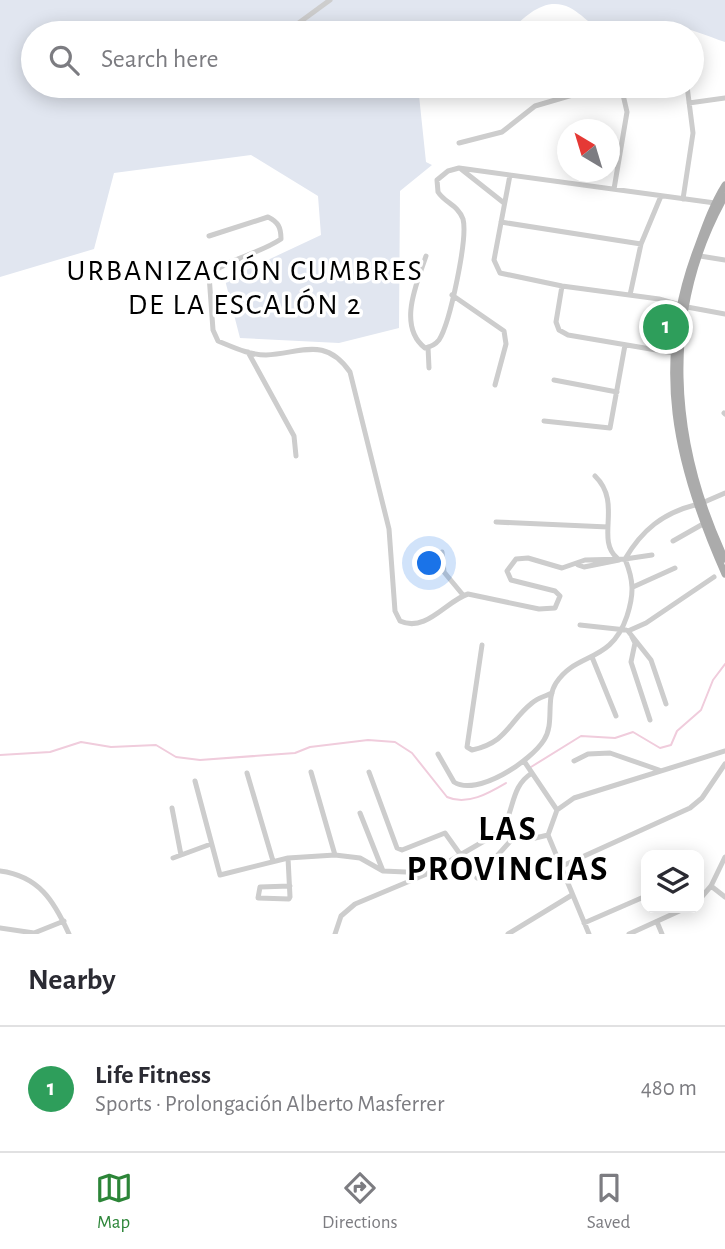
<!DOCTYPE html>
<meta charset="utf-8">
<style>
body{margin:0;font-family:"Alegreya Sans",sans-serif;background:#f2f2f3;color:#2b2b33}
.controls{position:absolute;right:21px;bottom:21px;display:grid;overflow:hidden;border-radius:14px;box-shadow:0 4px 18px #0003}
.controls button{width:63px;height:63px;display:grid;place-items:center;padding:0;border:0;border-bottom:2px solid #e1e1e2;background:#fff;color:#2b2b33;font:35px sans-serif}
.compass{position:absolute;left:557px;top:119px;width:63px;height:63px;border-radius:50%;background:#fff;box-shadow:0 4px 18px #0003;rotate:322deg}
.you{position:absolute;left:430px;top:564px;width:24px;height:24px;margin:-18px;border:5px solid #fff;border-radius:50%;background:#1a73e8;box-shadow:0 0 0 10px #1a73e833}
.badge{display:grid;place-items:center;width:46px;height:46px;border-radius:50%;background:#2c8538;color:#fff;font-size:23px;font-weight:700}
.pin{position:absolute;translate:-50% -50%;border:4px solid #fff;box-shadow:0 2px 7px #0006}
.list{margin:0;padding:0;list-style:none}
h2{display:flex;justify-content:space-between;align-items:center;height:91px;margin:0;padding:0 28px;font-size:30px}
h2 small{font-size:23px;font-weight:400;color:#7c7c81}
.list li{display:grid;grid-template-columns:46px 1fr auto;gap:21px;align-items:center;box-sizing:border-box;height:126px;padding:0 28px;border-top:2px solid #e1e1e2}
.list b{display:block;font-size:26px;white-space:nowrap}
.list p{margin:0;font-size:23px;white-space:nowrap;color:#7c7c81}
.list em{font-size:23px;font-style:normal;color:#7c7c81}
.icon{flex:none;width:38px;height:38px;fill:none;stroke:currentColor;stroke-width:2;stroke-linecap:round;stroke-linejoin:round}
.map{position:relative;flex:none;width:725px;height:934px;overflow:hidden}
.search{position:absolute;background:#fff;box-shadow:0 4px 18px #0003;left:21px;right:21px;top:21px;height:77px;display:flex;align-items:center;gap:18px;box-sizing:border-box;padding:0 24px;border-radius:38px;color:#7c7c81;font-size:26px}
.sheet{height:217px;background:#fff}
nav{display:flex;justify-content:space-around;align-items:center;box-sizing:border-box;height:98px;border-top:2px solid #e1e1e2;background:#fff;font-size:19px;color:#7c7c81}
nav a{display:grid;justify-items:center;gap:4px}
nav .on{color:#2c8538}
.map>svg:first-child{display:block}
.green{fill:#e1e6f0}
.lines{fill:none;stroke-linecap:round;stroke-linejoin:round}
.stream{stroke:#f0ccdc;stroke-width:2}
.minor{stroke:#cdcdcd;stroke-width:5}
.major{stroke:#ababab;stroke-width:7}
.labels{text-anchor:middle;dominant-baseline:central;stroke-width:7;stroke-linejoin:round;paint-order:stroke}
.neighbourhood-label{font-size:30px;letter-spacing:2px;fill:#000;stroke:#fff}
.district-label{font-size:35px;font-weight:bold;letter-spacing:2px;fill:#000;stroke:#fff}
</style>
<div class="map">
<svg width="725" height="934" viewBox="0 0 725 934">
<rect width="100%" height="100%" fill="#fff"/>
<!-- green -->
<path class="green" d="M0,0H725V42C707,36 687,27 668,24C645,22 627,35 604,30C587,26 576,2 552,4C534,6 520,22 507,33H33V86H418L426,162L432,165L400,191L399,328L339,343L240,338L225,280L321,235L318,196L251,155L114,173L94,249L0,277Z"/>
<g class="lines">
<!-- stream -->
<path class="stream" d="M0,755L50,752L81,742L111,747L156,745L176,757L200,760L295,753L310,747L368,740L395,742L412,753L447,797C467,806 489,793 506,783
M531,767L581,736L615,738L633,732L660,748L671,745L677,731L701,710L713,680L725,664"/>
<!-- minor -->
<path class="minor" d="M285,33L330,0
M169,92L184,86
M689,103L725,98
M459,143L502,132L535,106L603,86
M461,169L504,203
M510,175L494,260L500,273L562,286L659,299L680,305
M614,189L627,112L621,86
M683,199L693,133L687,86
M501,222L641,244
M209,236L268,217C278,222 281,227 281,239C259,254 230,258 209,275L213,330L218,341C233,347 249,355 266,355C302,353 325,336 350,372L389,529L395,611L400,621C426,633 446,601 468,594L539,609L555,608L560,596L555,591L511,580L507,571L516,559L528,558L562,568L585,560L625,559L652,555
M426,256C417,283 397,326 425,348C430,347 435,345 439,340C450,323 468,238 463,219C458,205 445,203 438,192L437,180L448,171L459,168L715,203
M700,256L725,260
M562,286L556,322L559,330L568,335L674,353
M452,295L504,331L506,344L495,385
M630,295L641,244L661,196
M687,307L725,314
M428,347L429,368
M248,352L294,436L296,456
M554,380L617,392
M724,413L725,414
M544,421L610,428L625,345
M595,476C623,503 595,539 617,558
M702,503L725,493
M496,522L608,527
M673,541L703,524
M442,552L444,572L463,595
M578,565L584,567L619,560
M633,587L675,568
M580,625L626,630
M632,637L635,643L631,662L650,720
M482,645L467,747L472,750C508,742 508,722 532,703C537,698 546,696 552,693
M592,657L616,716
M666,704L651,660L628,631L646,623L714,577
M438,754L454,782C477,797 531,761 544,740C555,723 545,700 556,683C577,651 611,664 627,616C634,594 634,581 625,559C642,530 663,513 695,505
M524,761L557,810
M574,761L588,754L610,753L659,770
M311,772L335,855
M369,772L397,848L402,850L445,833L460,854
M247,773L273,861
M195,781L220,875L288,858L335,855L360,858L383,871L429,873
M172,808L181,855
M360,813L383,871
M173,858L211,844
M288,858L290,897L289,899L258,898L260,887L290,886
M560,867L690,808L702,798L725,764
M0,871C39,876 54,901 69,934
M477,878L514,837L531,839L548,835
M711,886L725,897
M699,900L711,886L725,857
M657,922L662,934
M584,923L646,896
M0,928L34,933L64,921
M335,934L341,916L355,904L429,873L498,833C516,815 508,788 532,773
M508,934L572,895
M589,934L548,835L557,810L574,798L725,751
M629,934L686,908"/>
<!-- major -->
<path class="major" d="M725,185C713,204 705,227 697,249C653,365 676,464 725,574
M725,196C660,312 670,442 725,559"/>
</g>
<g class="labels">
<!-- neighbourhood labels -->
<g class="neighbourhood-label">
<text x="245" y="271">URBANIZACIÓN CUMBRES<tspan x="245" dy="34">DE LA ESCALÓN 2</tspan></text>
</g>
<!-- district labels -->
<g class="district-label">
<text x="508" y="829">LAS<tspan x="508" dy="40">PROVINCIAS</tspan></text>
</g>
</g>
</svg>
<div class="controls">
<button><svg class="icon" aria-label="layers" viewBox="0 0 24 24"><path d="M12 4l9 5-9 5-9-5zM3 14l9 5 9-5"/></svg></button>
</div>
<svg class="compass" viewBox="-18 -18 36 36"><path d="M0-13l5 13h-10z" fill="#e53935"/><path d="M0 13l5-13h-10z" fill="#7c7c81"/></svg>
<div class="you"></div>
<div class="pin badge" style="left:666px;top:327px;background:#2e9e5b">1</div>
<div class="search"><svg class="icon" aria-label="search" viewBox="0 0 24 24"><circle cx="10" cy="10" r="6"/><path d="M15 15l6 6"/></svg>Search here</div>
</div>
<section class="sheet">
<h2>Nearby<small></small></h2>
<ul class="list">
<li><span class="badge" style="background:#2e9e5b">1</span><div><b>Life Fitness</b><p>Sports · Prolongación Alberto Masferrer</p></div><em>480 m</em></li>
</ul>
</section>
<nav>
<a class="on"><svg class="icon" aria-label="map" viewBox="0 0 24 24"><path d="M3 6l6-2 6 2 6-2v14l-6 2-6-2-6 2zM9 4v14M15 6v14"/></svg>Map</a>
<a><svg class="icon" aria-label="directions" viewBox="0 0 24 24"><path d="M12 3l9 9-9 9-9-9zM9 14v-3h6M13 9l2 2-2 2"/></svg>Directions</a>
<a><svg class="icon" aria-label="saved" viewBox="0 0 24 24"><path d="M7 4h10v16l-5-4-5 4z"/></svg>Saved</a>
</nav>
